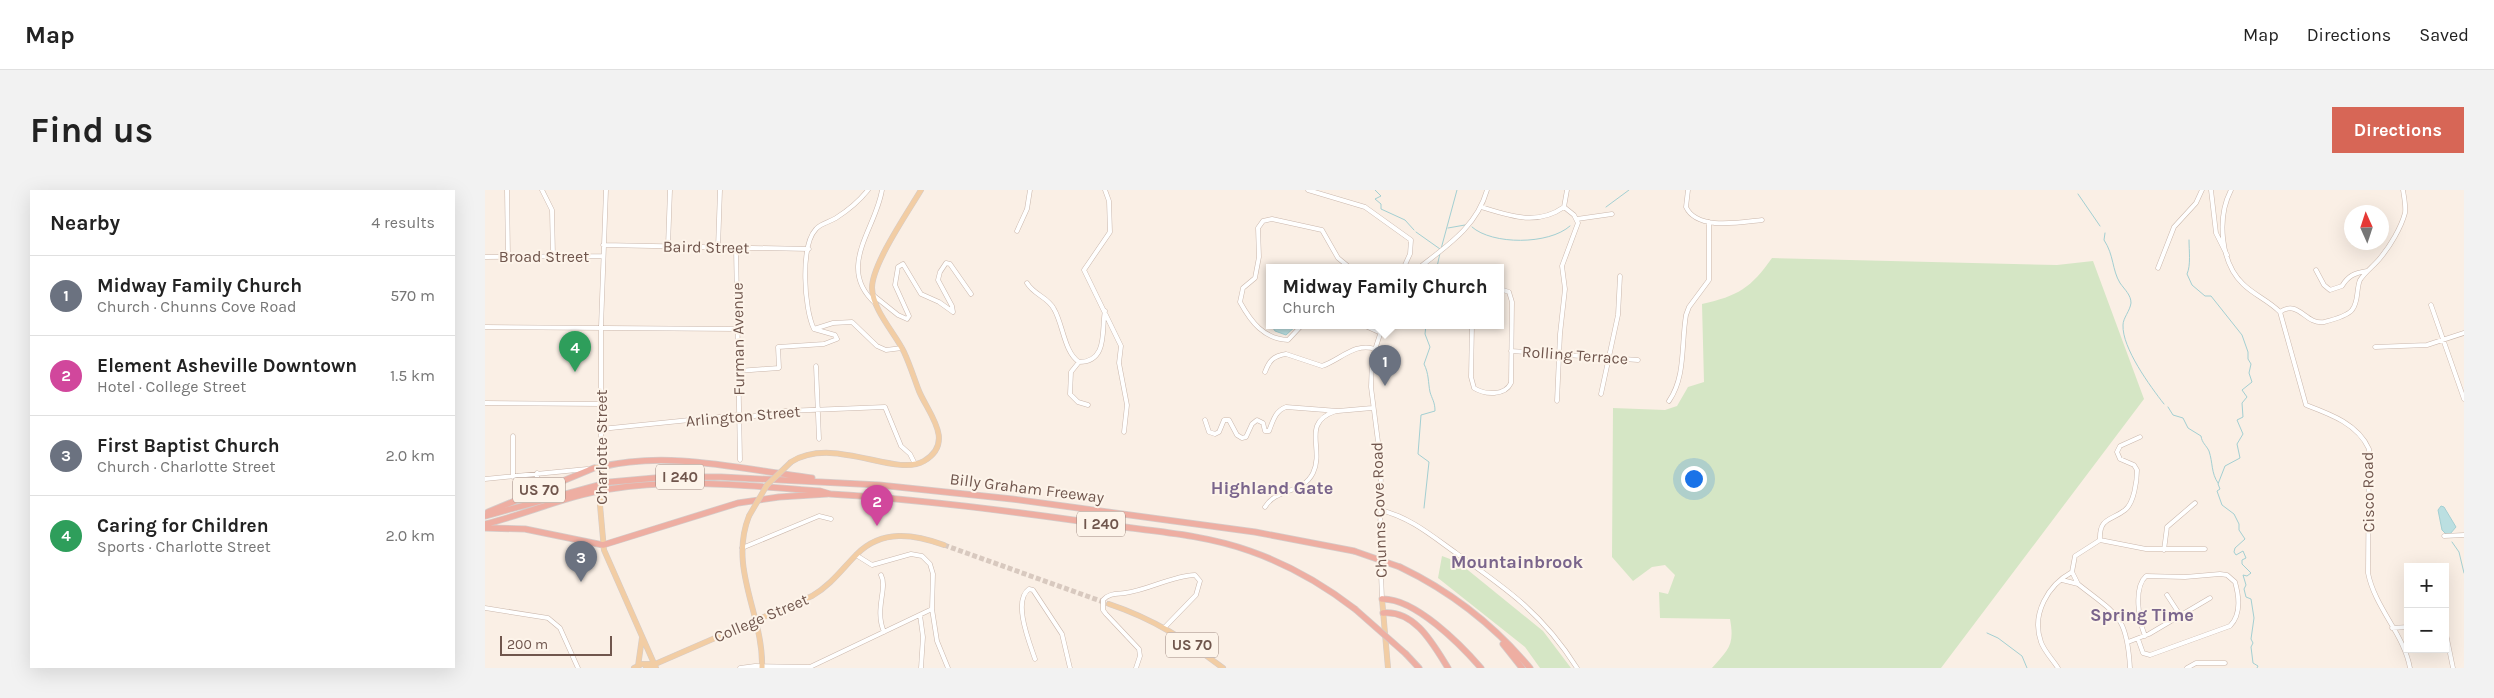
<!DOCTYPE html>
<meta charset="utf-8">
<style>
body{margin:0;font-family:Karla,sans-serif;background:#f2f2f2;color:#222}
.controls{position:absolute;right:15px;bottom:15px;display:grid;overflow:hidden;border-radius:0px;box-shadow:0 5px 20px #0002}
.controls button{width:45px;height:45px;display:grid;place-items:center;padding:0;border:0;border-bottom:1px solid #e0e0e0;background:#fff;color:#222;font:25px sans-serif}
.compass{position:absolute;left:1859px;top:15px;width:45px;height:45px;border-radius:50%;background:#fff;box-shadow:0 5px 20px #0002;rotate:357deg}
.scale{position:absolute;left:15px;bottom:12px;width:112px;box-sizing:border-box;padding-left:5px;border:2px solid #70564d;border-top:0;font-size:14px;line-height:18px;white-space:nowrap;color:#70564d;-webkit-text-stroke:4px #fdf4ea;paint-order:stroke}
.you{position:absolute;left:1208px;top:288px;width:18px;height:18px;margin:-12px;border:4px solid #fff;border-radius:50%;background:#1a73e8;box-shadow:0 0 0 8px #1a73e833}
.badge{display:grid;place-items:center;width:32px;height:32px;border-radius:50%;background:#d76656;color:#fff;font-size:16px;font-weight:700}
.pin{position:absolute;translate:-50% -41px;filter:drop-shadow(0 1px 2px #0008)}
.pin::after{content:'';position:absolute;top:26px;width:18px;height:15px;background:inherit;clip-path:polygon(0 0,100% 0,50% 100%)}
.popup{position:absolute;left:781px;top:74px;width:238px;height:65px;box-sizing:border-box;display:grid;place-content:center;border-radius:0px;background:#fff;filter:drop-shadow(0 1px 4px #0005);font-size:16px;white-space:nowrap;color:#767676}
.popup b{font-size:19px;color:#222}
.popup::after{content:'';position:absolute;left:50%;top:100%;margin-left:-10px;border:10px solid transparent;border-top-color:#fff}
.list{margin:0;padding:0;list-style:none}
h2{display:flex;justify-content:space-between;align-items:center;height:65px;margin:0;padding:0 20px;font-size:21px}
h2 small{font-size:16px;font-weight:400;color:#767676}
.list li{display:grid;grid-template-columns:32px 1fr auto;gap:15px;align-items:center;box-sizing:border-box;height:80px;padding:0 20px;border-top:1px solid #e0e0e0}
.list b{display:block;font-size:19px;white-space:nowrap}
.list p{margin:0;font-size:16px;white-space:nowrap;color:#767676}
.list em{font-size:16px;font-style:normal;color:#767676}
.map{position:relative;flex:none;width:1979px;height:478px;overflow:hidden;border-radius:0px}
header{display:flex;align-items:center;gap:30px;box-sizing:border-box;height:70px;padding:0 25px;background:#fff;border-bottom:1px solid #e0e0e0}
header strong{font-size:24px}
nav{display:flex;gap:28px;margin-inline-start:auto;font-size:18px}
.intro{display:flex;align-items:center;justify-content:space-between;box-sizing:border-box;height:120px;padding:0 30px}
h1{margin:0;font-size:35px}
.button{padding:12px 22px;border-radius:0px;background:#d76656;color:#fff;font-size:18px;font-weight:700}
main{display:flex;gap:30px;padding:0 30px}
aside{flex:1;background:#fff;border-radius:0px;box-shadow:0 5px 20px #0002}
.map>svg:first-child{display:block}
.green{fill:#d5e6c5}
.water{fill:#bbdfe1;stroke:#a3cfd2}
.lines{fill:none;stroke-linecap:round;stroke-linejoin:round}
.stream{stroke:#a3cfd2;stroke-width:1}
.major-tunnel{stroke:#d8c9bf;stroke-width:5;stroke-dasharray:5 2.5;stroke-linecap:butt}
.minor-casing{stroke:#cab7ac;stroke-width:5}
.major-casing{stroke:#d4ccca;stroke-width:6}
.highway-casing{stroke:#d4ccca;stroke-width:7}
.minor{stroke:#fff;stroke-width:4}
.major{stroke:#f2cda4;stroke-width:5}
.highway{stroke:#eeaea2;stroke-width:5.5}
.major-bridge-casing{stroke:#d4ccca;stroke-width:6;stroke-linecap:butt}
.highway-bridge-casing{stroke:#d4ccca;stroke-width:7;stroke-linecap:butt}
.major-bridge{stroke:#f2cda4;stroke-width:5}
.highway-bridge{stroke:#eeaea2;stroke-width:5.5}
.labels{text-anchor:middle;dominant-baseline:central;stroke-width:4;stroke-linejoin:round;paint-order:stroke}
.shield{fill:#fdf4ea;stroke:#9a857c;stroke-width:1}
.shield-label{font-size:15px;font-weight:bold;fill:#70564d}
.street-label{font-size:16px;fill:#70564d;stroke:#fdf4ea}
.neighbourhood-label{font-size:18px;font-weight:bold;fill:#7a658c;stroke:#fdf4ea}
</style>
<header>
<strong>Map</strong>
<nav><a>Map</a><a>Directions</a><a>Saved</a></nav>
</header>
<div class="intro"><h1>Find us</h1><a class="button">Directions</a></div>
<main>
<aside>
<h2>Nearby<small>4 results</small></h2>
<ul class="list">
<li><span class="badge" style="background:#6b7280">1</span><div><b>Midway Family Church</b><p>Church · Chunns Cove Road</p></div><em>570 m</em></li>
<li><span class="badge" style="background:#d1479c">2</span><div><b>Element Asheville Downtown</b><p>Hotel · College Street</p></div><em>1.5 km</em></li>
<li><span class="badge" style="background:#6b7280">3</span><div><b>First Baptist Church</b><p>Church · Charlotte Street</p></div><em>2.0 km</em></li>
<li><span class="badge" style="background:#2e9e5b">4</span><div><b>Caring for Children</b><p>Sports · Charlotte Street</p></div><em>2.0 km</em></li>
</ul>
</aside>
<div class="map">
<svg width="1979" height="478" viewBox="0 0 1979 478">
<rect width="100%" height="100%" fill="#faefe5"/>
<!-- green -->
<path class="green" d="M1287,68L1572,75L1608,71L1659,209L1456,478H1227C1243,459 1250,456 1245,429L1175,428L1174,402L1183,404L1190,385L1180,375L1167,377L1148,391L1127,367L1128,218L1180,220L1192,216L1203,197L1219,192L1217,114C1253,106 1266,98 1287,68Z
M957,366L973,372L1058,441L1086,478H1055L1040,457L953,388Z"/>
<!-- water -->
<path class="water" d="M786,135H812L801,145L790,141Z
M1956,316L1959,317L1971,337L1965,344H1961L1957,340L1953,320Z"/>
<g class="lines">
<!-- stream -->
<path class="stream" d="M890,0L896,6L890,9L896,14V19L920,30L929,40
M1593,4L1615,36
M1121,17L1144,0
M987,37C1007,55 1064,55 1085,36
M963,38L980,35
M931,42L955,59
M1620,43L1619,50C1629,65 1627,80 1635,93C1640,100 1646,105 1646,113C1645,121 1638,128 1638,135C1637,158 1665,196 1679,214
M1704,50C1704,61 1706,75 1702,84L1707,95L1720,106H1726L1757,145L1763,162V169L1766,174L1764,183L1767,192L1757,200L1762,207L1757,213L1758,227L1752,230L1758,244L1752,254L1755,268L1740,276L1733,294L1735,299L1732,301L1737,315L1749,324L1754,334V340L1760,349L1750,358L1749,362L1751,365L1758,361L1761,368L1757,370V374L1766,383L1762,386L1758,385L1761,395L1759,399L1761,407L1766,409L1769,428L1766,449L1768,453L1766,457L1768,473L1773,476L1772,478
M956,59L972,0
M952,77L955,63
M1683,217L1688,225L1698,228L1703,238L1716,246C1717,253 1721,255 1724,261C1728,273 1726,283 1733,293
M939,318L944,272L933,264L936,225L950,221C950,212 947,209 945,202C943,192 944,184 939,174L945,157L940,144L941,135
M1967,352L1974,362L1979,383
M1502,443L1513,448L1537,466L1542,478"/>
<!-- major-tunnel -->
<path class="major-tunnel" d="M459,355L624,414"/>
<defs>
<path id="minor" d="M22,0L23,67
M57,0L67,20L68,66
M620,0L624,11L625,42L599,80L636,156L634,173L642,215L639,242
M823,0L880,17L926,50L925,64L919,77
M1203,0L1201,17C1212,41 1256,32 1277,30
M1726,0L1731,43L1742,65
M1746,0C1732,27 1735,72 1758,94C1769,105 1783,110 1795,122L1821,215C1845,224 1873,234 1884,259L1883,383C1890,418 1919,444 1925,478
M996,17C1025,26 1052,36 1079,17L1082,0
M1092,29L1127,24
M532,41L542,19L545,0
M118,55L324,59
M183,56L185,0
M233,58L235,0
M251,58L255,270
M0,67L117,66
M935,77C963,55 992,36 1002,0
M1673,78L1689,37L1711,13L1717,0
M1831,80L1839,95L1845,100L1857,96C1863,86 1869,83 1882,81
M542,93C549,105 563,107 569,119C578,134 579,162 594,172C624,172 616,138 620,121
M388,105L413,125L422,129L424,126L410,95L413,77L418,74L436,104L454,112L468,122L467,116L453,90L455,82L461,73L465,74L486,104
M391,114C350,78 391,39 397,0
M1946,115L1979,209
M1795,122C1814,109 1820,135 1839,132C1847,130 1862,126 1867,120C1874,112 1871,99 1875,90C1881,81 1889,76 1896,67C1905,56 1916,38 1920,23C1921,16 1919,7 1918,0
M817,135L803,150C779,149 766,132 755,112L758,98L770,88L774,67L773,38L778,31L787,29L837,40L853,68L864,77
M878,135L896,143
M987,135L986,187L989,198C1000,205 1020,206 1026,193L1027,112L1024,102L1015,99
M0,137L252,139
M329,139L348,133L367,132L392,156L401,160L417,158
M1890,157L1942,155L1979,143
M1026,161L1153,170
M594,172L586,182L585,204L593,212L603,215
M331,176L334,249
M253,181L294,178L293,157L339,154L352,149L350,145L329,139C319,119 315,56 331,39C336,33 345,32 351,28C362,21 375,10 383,0
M780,182C784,171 788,166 801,164L837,176C855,170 870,152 890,159
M1116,204L1133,125L1135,86
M1072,211L1075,144L1080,99L1077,76L1093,33L1089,25L1079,17
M1184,211C1201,186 1196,155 1201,125L1204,117L1224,90V32
M0,213L116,214
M720,230L724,242L730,244L734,242L739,230H744L752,245L757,248L761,247L767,234L772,230L778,233L780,241H784C788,231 790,221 801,217L853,221L887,218
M116,239L254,225L257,228L300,221L400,217L416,256L425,264L430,274
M116,277V137L121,0
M33,286L43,293H49L52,291V283
M28,287V246
M0,289L102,279
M780,317C791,298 818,304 828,283C840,258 815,233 851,221
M895,320C925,327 947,346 971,363C1022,399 1058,424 1092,478
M1959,346L1979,345
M1615,350L1661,359H1720
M257,358L334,326L346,329
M1679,360L1682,337L1710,313
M371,365L387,375L426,364L437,366L445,374L448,384L447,419L452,451L463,478
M1587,382L1590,366L1615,350C1614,327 1626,331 1640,320C1649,313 1652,291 1652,280L1649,275L1635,269L1632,262L1635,256L1655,247
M396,385C403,398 389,419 399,442
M1577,390L1593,394L1587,382
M1593,394C1632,425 1642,425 1645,478
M1682,405L1695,425
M897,409L895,358L896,275L886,197L887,169L898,135
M0,418L63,428L75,438L93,478
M435,425L438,447L436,478
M1907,438L1923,437
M1960,439L1968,478
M1653,449L1658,463L1665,465L1745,436C1756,425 1754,406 1750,392L1742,385L1735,384L1700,387L1661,386C1648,398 1654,431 1660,446
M1643,452L1664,444L1725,408
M550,469C545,454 527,411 544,399L548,400L577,444L585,478
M255,478L270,476L325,477L447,419
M651,478L655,466L654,459L621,424L618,420V410C624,403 632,404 640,403C664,400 686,386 710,385L715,391L711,405L680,437
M1573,478C1568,470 1559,461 1556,452C1546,424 1563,395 1587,382
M1702,478L1711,473H1740"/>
<path id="major" d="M306,272C349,245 410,288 439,271C471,252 443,223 434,201C429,188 425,175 419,162C410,143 388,121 387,98C387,74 423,22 436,0
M109,278L116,277V288
M115,315L119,360L171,478
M264,326C243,379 279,426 277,478
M897,409L903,478
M624,414C669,429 701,450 738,478
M153,476L157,448
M149,478L157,474H166
M161,478L327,406C346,395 357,379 372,364C397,339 429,344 459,355"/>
<path id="highway" d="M116,277C185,260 259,280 327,288
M3,322L109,278
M0,326L125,292L181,287H236L394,295L527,309L770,342L869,361
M0,334C42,324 83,305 125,299C194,288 266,296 335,301L345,304C435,309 526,321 616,334C665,341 718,344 765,361C802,374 839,395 870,419
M0,338L40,339L118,355L253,313L294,307L342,304
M915,377C965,401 1009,435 1045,478
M897,409C930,408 976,455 996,478
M898,423C930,420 948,454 963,478
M1018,454L1037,478
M921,464L934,478"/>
</defs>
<!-- minor casing -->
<use href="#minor" class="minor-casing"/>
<!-- major casing -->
<use href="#major" class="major-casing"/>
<!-- highway casing -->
<use href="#highway" class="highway-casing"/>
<!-- minor -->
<use href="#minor" class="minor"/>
<!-- major -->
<use href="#major" class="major"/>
<!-- highway -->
<use href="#highway" class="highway"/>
<defs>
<path id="major-bridge" d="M115,315L116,288
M264,326L282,295L306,272"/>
<path id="highway-bridge" d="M869,361L915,377
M870,419L921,464"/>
</defs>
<!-- major-bridge casing -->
<use href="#major-bridge" class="major-bridge-casing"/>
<!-- highway-bridge casing -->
<use href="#highway-bridge" class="highway-bridge-casing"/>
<!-- major-bridge -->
<use href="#major-bridge" class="major-bridge"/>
<!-- highway-bridge -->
<use href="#highway-bridge" class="highway-bridge"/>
</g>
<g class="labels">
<!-- shield labels -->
<g class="shield">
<rect x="171" y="274.5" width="48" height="25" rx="4"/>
<rect x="28" y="287.5" width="52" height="25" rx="4"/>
<rect x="592" y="321.5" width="48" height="25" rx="4"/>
<rect x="681" y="442.5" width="52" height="25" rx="4"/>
</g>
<g class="shield-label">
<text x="195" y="287">I 240</text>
<text x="54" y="300">US 70</text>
<text x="616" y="334">I 240</text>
<text x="707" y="455">US 70</text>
</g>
<!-- street labels -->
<g class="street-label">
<text transform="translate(221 57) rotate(1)">Baird Street</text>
<text x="59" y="66">Broad Street</text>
<text transform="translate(253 149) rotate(-91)">Furman Avenue</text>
<text transform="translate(1090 165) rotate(4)">Rolling Terrace</text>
<text transform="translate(258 226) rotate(-5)">Arlington Street</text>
<text transform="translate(116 257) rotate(-90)">Charlotte Street</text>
<text transform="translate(542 298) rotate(7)">Billy Graham Freeway</text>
<text transform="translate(1883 302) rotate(-91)">Cisco Road</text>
<text transform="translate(894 320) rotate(-92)">Chunns Cove Road</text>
<text transform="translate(276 428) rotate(-23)">College Street</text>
</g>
<!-- neighbourhood labels -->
<g class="neighbourhood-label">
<text x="787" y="298">Highland Gate</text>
<text x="1032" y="372">Mountainbrook</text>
<text x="1657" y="425">Spring Time</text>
</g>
</g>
</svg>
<div class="controls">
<button>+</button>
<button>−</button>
</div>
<svg class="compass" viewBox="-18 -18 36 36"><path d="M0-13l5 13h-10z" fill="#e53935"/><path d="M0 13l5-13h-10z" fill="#767676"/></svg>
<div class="scale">200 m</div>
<div class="you"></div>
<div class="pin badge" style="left:900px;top:196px;background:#6b7280">1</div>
<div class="popup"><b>Midway Family Church</b>Church</div>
<div class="pin badge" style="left:392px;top:336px;background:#d1479c">2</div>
<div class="pin badge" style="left:96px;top:392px;background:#6b7280">3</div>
<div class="pin badge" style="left:90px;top:182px;background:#2e9e5b">4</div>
</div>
</main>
